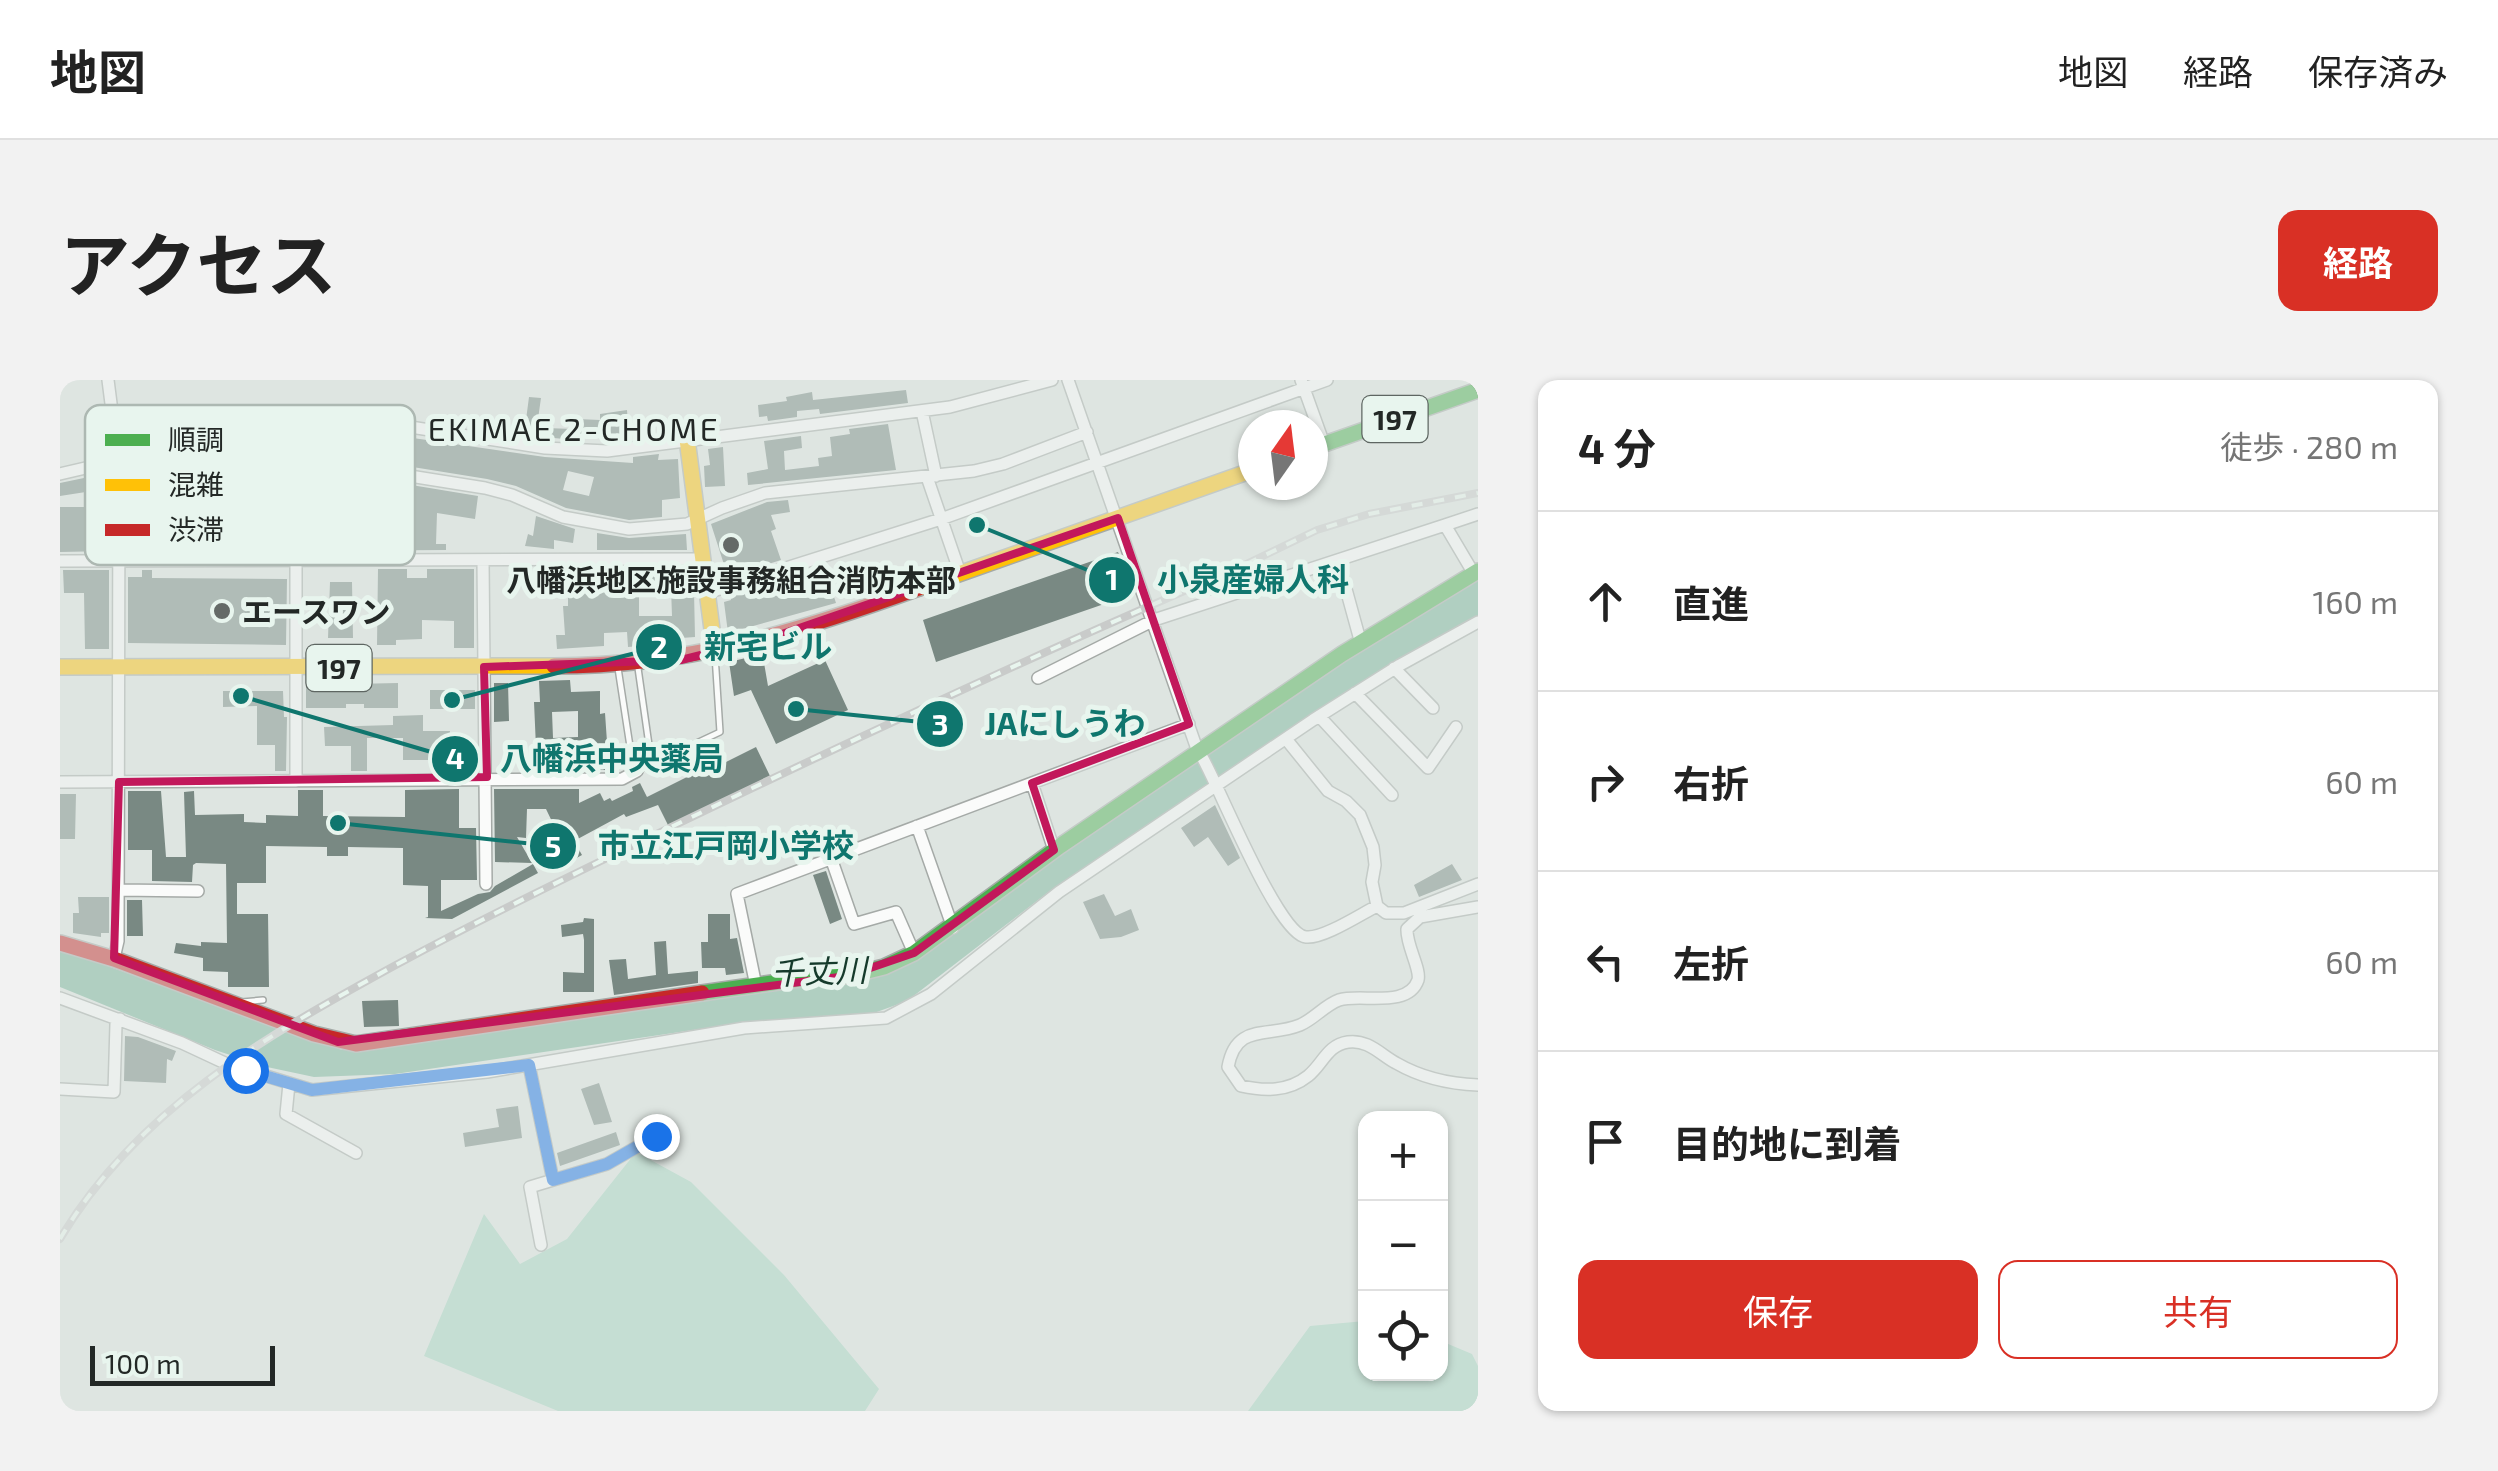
<!DOCTYPE html>
<html lang="ja">
<meta charset="utf-8">
<style>
body{margin:0;font-family:"Exo 2","Noto Sans JP",sans-serif;background:#f2f2f2;color:#222}
.controls{position:absolute;right:30px;bottom:30px;display:grid;overflow:hidden;border-radius:20px;box-shadow:0 2px 8px #0004}
.controls button{width:90px;height:90px;display:grid;place-items:center;padding:0;border:0;border-bottom:2px solid #e0e0e0;background:#fff;color:#222;font:50px sans-serif}
.compass{position:absolute;left:1178px;top:30px;width:90px;height:90px;border-radius:50%;background:#fff;box-shadow:0 2px 8px #0004;rotate:14deg}
.scale{position:absolute;left:30px;bottom:25px;width:185px;box-sizing:border-box;padding-left:10px;border:5px solid #232826;border-top:0;font-size:28px;line-height:35px;white-space:nowrap;color:#232826;-webkit-text-stroke:8px #e8f5ee;paint-order:stroke}
.stop{position:absolute;width:30px;height:30px;margin:-22px;border:8px solid #1a73e8;border-radius:50%;background:#fff}
.stop.end{background:#1a73e8;border-color:#fff;box-shadow:0 2px 10px #0008}
.list{margin:0;padding:0;list-style:none}
h2{display:flex;justify-content:space-between;align-items:center;height:130px;margin:0;padding:0 40px;font-size:42px}
h2 small{font-size:32px;font-weight:400;color:#767676}
.list li{display:grid;grid-template-columns:65px 1fr auto;gap:30px;align-items:center;box-sizing:border-box;height:180px;padding:0 40px;border-top:2px solid #e0e0e0}
.list b{display:block;font-size:38px;white-space:nowrap}
.list em{font-size:32px;font-style:normal;color:#767676}
.actions{display:flex;gap:20px;padding:30px 40px}
.actions a{flex:1;padding:22px 0;border:2px solid #d93025;border-radius:20px;text-align:center;font-size:35px;color:#d93025}
.actions .main{background:#d93025;color:#fff}
.icon{flex:none;width:55px;height:55px;fill:none;stroke:currentColor;stroke-width:2;stroke-linecap:round;stroke-linejoin:round}
.map{position:relative;flex:none;width:1418px;height:1031px;overflow:hidden;border-radius:20px}
header{display:flex;align-items:center;gap:60px;box-sizing:border-box;height:140px;padding:0 50px;background:#fff;border-bottom:2px solid #e0e0e0}
header strong{font-size:48px}
nav{display:flex;gap:55px;margin-inline-start:auto;font-size:35px}
.intro{display:flex;align-items:center;justify-content:space-between;box-sizing:border-box;height:240px;padding:0 60px}
h1{margin:0;font-size:70px}
.button{padding:25px 45px;border-radius:20px;background:#d93025;color:#fff;font-size:35px;font-weight:700}
main{display:flex;gap:60px;padding:0 60px}
aside{flex:1;background:#fff;border-radius:20px;box-shadow:0 2px 8px #0004}
.map>svg:first-child{display:block}
.forest{fill:#a6d5c0}
.water{fill:#79b39a}
.building{fill:#798983;fill-rule:evenodd}
.lines{fill:none;stroke-linecap:round;stroke-linejoin:round}
.lane-casing{stroke:#a5aaa7;stroke-width:8}
.street-casing{stroke:#a5aaa7;stroke-width:14}
.fast-casing{stroke:#a5aaa7;stroke-width:18}
.slow-casing{stroke:#a5aaa7;stroke-width:18}
.jam-casing{stroke:#a5aaa7;stroke-width:18}
.lane{stroke:#fafbfa;stroke-width:5}
.street{stroke:#fafbfa;stroke-width:11}
.fast{stroke:#4caf50;stroke-width:15}
.slow{stroke:#ffc107;stroke-width:15}
.jam{stroke:#c62828;stroke-width:15}
.rail-casing{stroke:#c9cbca;stroke-width:8}
.rail{stroke:#e8f5ee;stroke-width:4;stroke-dasharray:11;stroke-linecap:butt}
.route{stroke:#1a73e8;stroke-width:12}
.marked{fill:none;stroke:#c2185b;stroke-width:8;stroke-linejoin:round}
.poi-dot{fill:#646a67;stroke:#e8f5ee;stroke-width:4}
.labels{text-anchor:middle;dominant-baseline:central;stroke-width:10;stroke-linejoin:round;paint-order:stroke}
.shield{fill:#e8f5ee;stroke:#5e6662;stroke-width:2.5}
.shield-label{font-size:28px;font-weight:bold;fill:#232826}
.poi-label{font-size:30px;font-weight:bold;fill:#232826;stroke:#e8f5ee}
.neighbourhood-label{font-size:32px;letter-spacing:2.5px;fill:#232826;stroke:#e8f5ee}
.water-label{font-size:32px;font-style:italic;fill:#153a2b;stroke:#e8f5ee}
.key{fill:#e8f5ee;stroke:#adb8b2;stroke-width:2.5}
.key-label{font-size:28px;fill:#232826}
.leader{fill:none;stroke:#0f766e;stroke-width:4}
.callout-dot{fill:#0f766e;stroke:#e8f5ee;stroke-width:4}
.mark-label{font-size:30px;text-anchor:middle;font-weight:bold;fill:#fff}
.callout-label{font-size:32px;text-anchor:middle;font-weight:bold;fill:#0f766e;stroke:#e8f5ee;stroke-width:10;stroke-linejoin:round;paint-order:stroke}
</style>
<header>
<strong>地図</strong>
<nav><a>地図</a><a>経路</a><a>保存済み</a></nav>
</header>
<div class="intro"><h1>アクセス</h1><a class="button">経路</a></div>
<main>
<div class="map">
<svg width="1418" height="1031" viewBox="0 0 1418 1031">
<rect width="100%" height="100%" fill="#dee5e1"/>
<!-- forest -->
<path class="forest" d="M576,772L631,802L724,895L819,1009L805,1031H498L364,976L424,834L460,884L507,859Z
M1305,941L1306,994H1380L1381,961L1412,974L1418,986V1031H1188L1250,946Z"/>
<!-- water -->
<path class="water" d="M1418,197V236L1320,290L986,514L847,621L814,633L688,642L335,694L254,697L207,687L155,670L0,607V569L282,670L827,594L882,563L965,497L1233,313Z"/>
<!-- building -->
<path class="building" d="M846,10L848,23L760,34L759,29L737,31V37L708,41L707,36L699,37L698,25L727,21L726,17L752,12L753,20Z
M469,17L481,18L478,39L486,40L485,48L514,49V60L464,55Z
M567,30L569,59L545,61V58L516,57L517,39L540,40V34Z
M828,44L836,90L688,105L687,93L708,89L704,61L741,56L742,68L724,71L725,90L759,86L758,78L772,76L770,57L790,54L789,49Z
M332,55L485,77L573,83V77L599,74L598,80L618,79L620,118L602,120V137L569,140L506,128L456,106L427,99L334,84L323,78L327,59L331,61ZM508,91L534,97L529,116L503,110Z
M245,57L327,101L418,116L415,139L377,133L376,164H386V170L245,171Z
M663,67L665,106L645,107L644,86L650,85L648,69Z
M43,94L45,109L0,116V103Z
M728,120L730,132L711,135L716,149L711,151L721,180L668,197L651,144L707,122Z
M0,127H50V142H32L33,161L49,162V171L0,172Z
M476,136L515,149L513,163L494,160V169L465,166L468,154L473,156Z
M537,153L569,158L626,154L627,170H537Z
M1058,172L1073,214L876,282L863,240Z
M764,186L776,223L668,253L664,222L671,220L670,216Z
M628,188L629,211H634L635,257L580,261V266L568,267L567,252L544,253V266L497,269L496,255H505L503,226H508V189H544V201L566,200V189ZM611,208L612,236H579V210Z
M318,189H347V198H367V189H414V268H394V241L362,240V259L336,260V265H317Z
M3,190H49V269H25L24,213H4Z
M82,190H92V198L227,199L226,265L68,263V197H82Z
M270,202H292L293,258H268Z
M690,277H703L708,306L765,280L788,330L716,364L691,310L674,316L669,282Z
M510,300L511,312L540,311V334L545,333L547,362L553,373L552,390H539V378H516V390H477L474,322H480L479,301ZM518,331V357L493,358L492,332Z
M338,303V328H304V324H286V328H246V305Z
M434,303H448L449,341L434,342Z
M370,310H415V329H370Z
M163,311H223L224,337H227L226,391H215V365H197V326L163,327Z
M363,335V351H390L388,391H372V380H343V358H307V391H291V366H265L264,347L333,345V336Z
M696,367L710,396L608,445L598,425L566,437L564,434L514,461L522,475L511,481L486,429H467L466,458L457,457L472,483L435,482L434,409H519V423L540,413L544,421L550,418L552,421L573,411L572,407L580,403L587,417L627,397L625,393L649,381L654,388Z
M399,409V448H416L417,500H381V531L418,514L430,512L435,506L473,484L478,493L392,539L365,538L368,537V506L343,505V468L288,467V476H267V467L206,466V503H177V534H208L209,607H168V592L143,591V578L114,573L116,563L141,566V562L167,563L166,484L136,483L133,485L132,502L92,501V470H68V411H101L106,477H126L124,412L134,411L135,435L184,434V442L206,443V435L238,436V410H263V436L345,437V410Z
M0,414H16L15,459H0Z
M1155,425L1180,478L1168,486L1148,457L1134,467L1121,448Z
M1392,484L1402,500L1359,517L1354,505Z
M766,491L782,539L770,544L753,495Z
M1044,514L1055,536L1071,529L1079,550L1061,557L1040,559L1023,522Z
M18,517H49V553H41V557L13,553V533H19Z
M67,520H82L83,556H67Z
M648,534H670V559L677,558L684,593L666,595L665,588H642L641,562H648Z
M524,538L534,539V612H503V592L524,593V560L523,554L502,557L501,545L523,542Z
M606,561L608,594L638,591V603L554,615L549,580L566,579L568,599L596,595L594,562Z
M338,620L339,646L304,647L302,621Z
M65,656L78,657L116,671L112,681L107,679L106,703L64,701Z
M539,703L552,742L534,745L521,709Z
M458,726L462,758L405,767L403,753L439,747L436,729Z
M556,752L560,765L500,786L497,773Z"/>
<g class="lines">
<defs>
<path id="lane" d="M558,288L571,373L577,391L660,352L655,275
M578,288L589,365L602,379
M182,622L203,620"/>
<path id="street" d="M48,0L59,86L58,561L54,578
M1008,0L1138,372
M1241,0L1264,64
M862,31L876,96
M236,41L331,93L425,108L452,115L503,137L569,149L627,144L662,128L705,113L914,91L943,84L1027,52
M236,41V401
M0,94L219,43L258,40L344,46L485,68L547,71L890,27L992,0
M867,97L900,193
M1385,145L1418,134
M423,180L426,504
M1278,180L1300,260
M0,181L642,179
M647,213L881,139L1267,0
M1334,288L1373,328
M978,298L1094,240L1385,145L1414,194
M1295,313L1368,388L1396,347
M1259,336L1332,415
M1226,359L1268,411L1286,421L1300,435L1313,467L1315,485L1312,502L1317,526
M1142,377C1159,406 1218,555 1246,557C1263,559 1301,534 1317,526L1326,533H1344L1418,504
M0,402L562,399L577,391
M972,403L994,470
M857,446L893,548
M771,478L794,544L836,532L854,573
M58,510L138,511
M1418,527L1360,537L1347,549C1346,565 1361,589 1358,600C1348,629 1300,613 1279,620C1265,625 1254,639 1240,645C1208,658 1176,642 1168,687L1181,706C1204,711 1228,712 1248,696C1263,684 1267,665 1288,662C1308,659 1321,675 1336,683C1362,698 1390,704 1418,705
M696,606L677,514L1129,344
M0,618L122,663L167,684L252,710L427,692L684,648L826,638L871,614L999,512L1253,340L1340,285L1418,242
M469,685L493,800L547,784L596,756
M229,704L226,734L296,773
M0,709L54,712L56,644L60,639
M481,865L470,807L493,800"/>
<path id="fast" d="M1253,68L1418,10
M642,613L768,595L787,596L824,587L854,573L1000,466L1282,274L1418,191"/>
<path id="slow" d="M627,59L655,272
M859,208L1193,90
M0,287L494,286"/>
<path id="jam" d="M494,286C628,286 734,253 859,208
M0,563L54,579L254,654L296,664L642,613"/>
</defs>
<!-- lane casing -->
<use href="#lane" class="lane-casing"/>
<!-- street casing -->
<use href="#street" class="street-casing"/>
<!-- fast casing -->
<use href="#fast" class="fast-casing"/>
<!-- slow casing -->
<use href="#slow" class="slow-casing"/>
<!-- jam casing -->
<use href="#jam" class="jam-casing"/>
<!-- lane -->
<use href="#lane" class="lane"/>
<!-- street -->
<use href="#street" class="street"/>
<!-- fast -->
<use href="#fast" class="fast"/>
<!-- slow -->
<use href="#slow" class="slow"/>
<!-- jam -->
<use href="#jam" class="jam"/>
<defs>
<path id="rail" d="M1147,203L1257,150L1309,134L1418,113
M0,859C77,729 206,656 334,586C425,537 518,492 611,447C792,360 974,275 1159,196"/>
</defs>
<!-- rail casing -->
<use href="#rail" class="rail-casing"/>
<!-- rail -->
<use href="#rail" class="rail"/>
</g>
<g class="lines">
<!-- route -->
<path class="route" d="M185,690L252,710L469,685L493,800L547,784L596,756"/>
</g>
<!-- marked area -->
<path d="M0 0H1418V1031H0ZM1058,138L1129,344L972,403L994,470L854,573L787,596L278,662L54,578L59,402L427,397L424,287L621,280L719,255Z" fill="#dee5e1" fill-opacity=".55" fill-rule="evenodd"/>
<path class="marked" d="M1058,138L1129,344L972,403L994,470L854,573L787,596L278,662L54,578L59,402L427,397L424,287L621,280L719,255Z"/>
<!-- markers -->
<g class="poi-dot">
<circle cx="671" cy="165" r="10"/>
<circle cx="162" cy="231" r="10"/>
</g>
<g class="labels">
<!-- shield labels -->
<g class="shield">
<rect x="1302.5" y="16" width="65" height="46" rx="8"/>
<rect x="246.5" y="265" width="65" height="46" rx="8"/>
</g>
<g class="shield-label">
<text x="1335" y="39">197</text>
<text x="279" y="288">197</text>
</g>
<!-- poi labels -->
<g class="poi-label">
<text x="671" y="199">八幡浜地区施設事務組合消防本部</text>
<text x="182" y="231" text-anchor="start">エースワン</text>
</g>
<!-- neighbourhood labels -->
<g class="neighbourhood-label">
<text x="514" y="48">EKIMAE 2-CHOME</text>
</g>
<!-- water labels -->
<g class="water-label">
<text transform="translate(759 590) rotate(-2)">千丈川</text>
</g>
</g>
<!-- legend -->
<rect x="25" y="25" width="330" height="160" rx="15" class="key"/>
<rect x="45" y="54" width="45" height="12" fill="#4caf50"/>
<rect x="45" y="99" width="45" height="12" fill="#ffc107"/>
<rect x="45" y="144" width="45" height="12" fill="#c62828"/>
<g class="key-label">
<text x="108" y="70">順調</text>
<text x="108" y="115">混雑</text>
<text x="108" y="160">渋滞</text>
</g>
<!-- callouts -->
<path class="leader" d="M917 145L1052 200M392 320L599 267M736 329L880 344M181 316L395 379M278 443L493 466"/>
<g class="callout-dot">
<circle cx="917" cy="145" r="10"/>
<circle cx="392" cy="320" r="10"/>
<circle cx="736" cy="329" r="10"/>
<circle cx="181" cy="316" r="10"/>
<circle cx="278" cy="443" r="10"/>
<circle cx="1052" cy="200" r="25"/>
<circle cx="599" cy="267" r="25"/>
<circle cx="880" cy="344" r="25"/>
<circle cx="395" cy="379" r="25"/>
<circle cx="493" cy="466" r="25"/>
</g>
<g class="mark-label">
<text x="1052" y="210">1</text>
<text x="599" y="278">2</text>
<text x="880" y="355">3</text>
<text x="395" y="389">4</text>
<text x="493" y="477">5</text>
</g>
<g class="callout-label">
<text x="1193" y="211">小泉産婦人科</text>
<text x="708" y="278">新宅ビル</text>
<text x="1005" y="355">JAにしうわ</text>
<text x="552" y="390">八幡浜中央薬局</text>
<text x="666" y="477">市立江戸岡小学校</text>
</g>
</svg>
<div class="controls">
<button>+</button>
<button>−</button>
<button><svg class="icon" aria-label="locate" viewBox="0 0 24 24"><circle cx="12" cy="12" r="6"/><path d="M12 2v4M12 18v4M2 12h4M18 12h4"/></svg></button>
</div>
<svg class="compass" viewBox="-18 -18 36 36"><path d="M0-13l5 13h-10z" fill="#e53935"/><path d="M0 13l5-13h-10z" fill="#767676"/></svg>
<div class="scale">100 m</div>
<div class="stop" style="left:185px;top:690px"></div>
<div class="stop end" style="left:596px;top:756px"></div>
</div>
<aside>
<h2>4 分<small>徒歩 · 280 m</small></h2>
<ul class="list">
<li><svg class="icon" aria-label="ahead" viewBox="0 0 24 24"><path d="M12 20V5M6 11l6-6 6 6"/></svg><div><b>直進</b></div><em>160 m</em></li>
<li><svg class="icon" aria-label="right" viewBox="0 0 24 24"><path d="M7 20v-9h11M14 6l5 5-5 5"/></svg><div><b>右折</b></div><em>60 m</em></li>
<li><svg class="icon" aria-label="left" viewBox="0 0 24 24"><path d="M17 20v-9H6M10 6l-5 5 5 5"/></svg><div><b>左折</b></div><em>60 m</em></li>
<li><svg class="icon" aria-label="arrive" viewBox="0 0 24 24"><path d="M6 21V4h12l-3 4 3 4H6"/></svg><div><b>目的地に到着</b></div></li>
</ul>
<div class="actions"><a class="main">保存</a><a>共有</a></div>
</aside>
</main>
